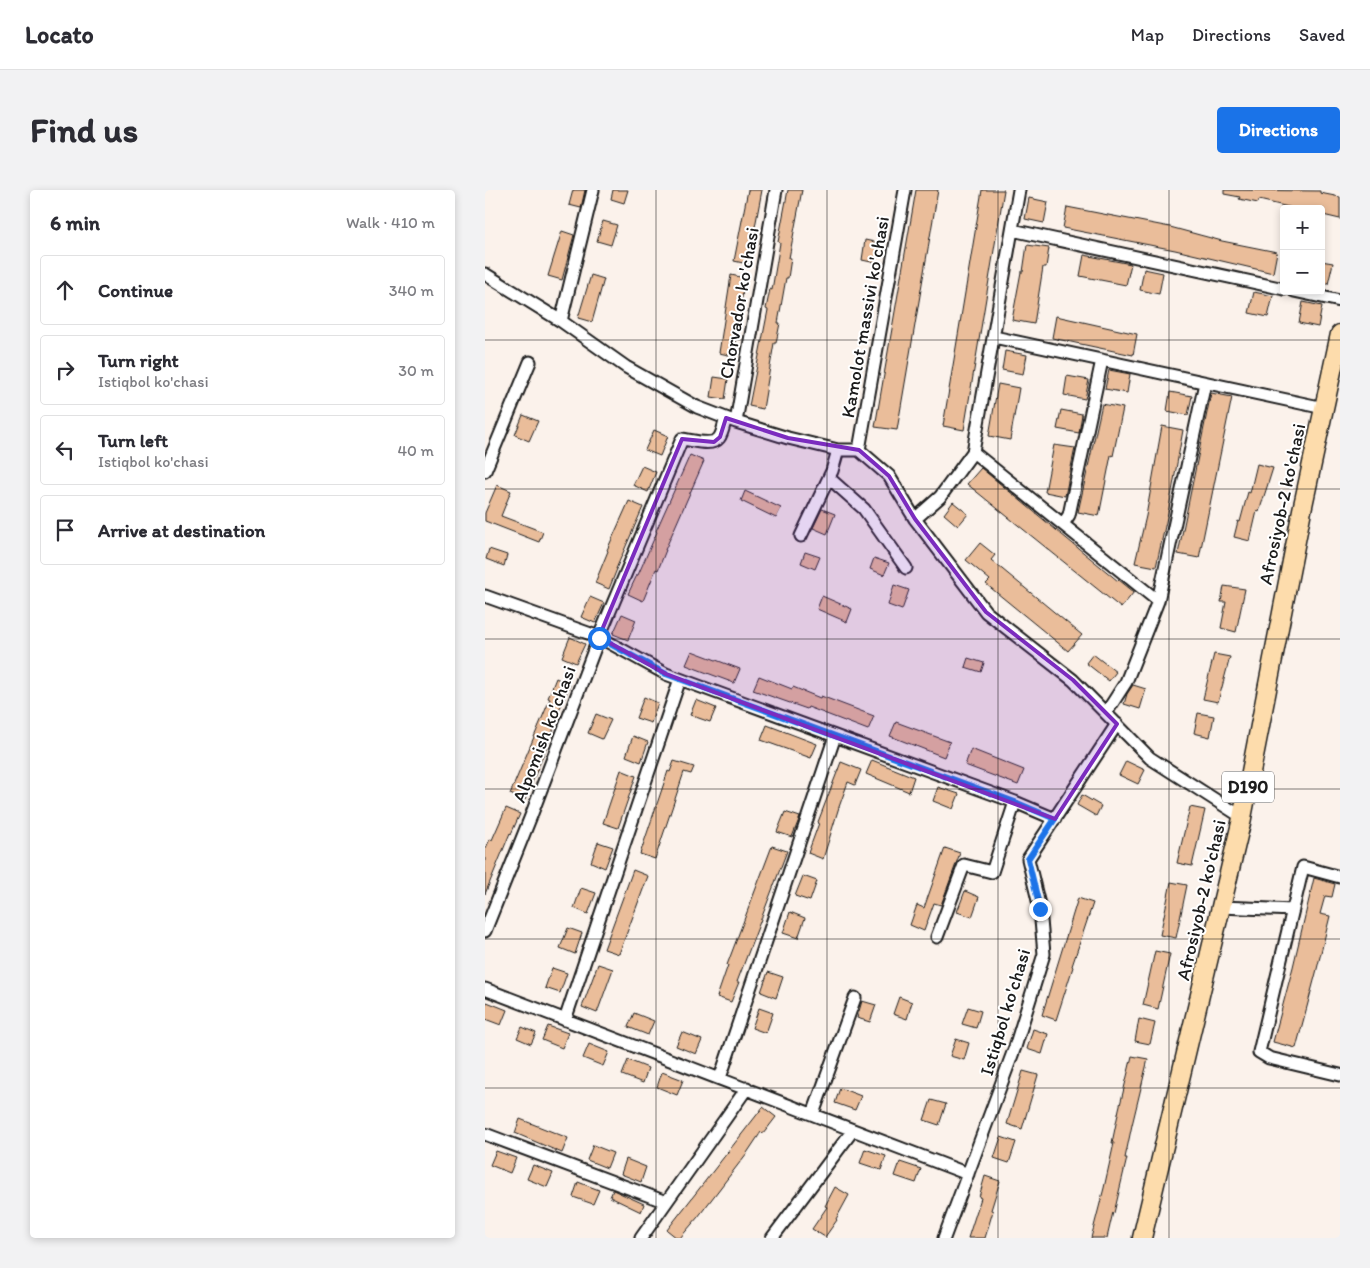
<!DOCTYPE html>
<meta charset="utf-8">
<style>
body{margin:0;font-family:Itim,sans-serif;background:#f2f2f3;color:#2b2b33}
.controls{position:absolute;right:15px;top:15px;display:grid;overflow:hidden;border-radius:5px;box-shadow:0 2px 8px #0003}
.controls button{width:45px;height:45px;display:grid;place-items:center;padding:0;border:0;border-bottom:1px solid #e1e1e2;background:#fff;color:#2b2b33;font:25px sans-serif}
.stop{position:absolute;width:15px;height:15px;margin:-11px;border:4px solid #1a73e8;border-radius:50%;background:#fff}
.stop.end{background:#1a73e8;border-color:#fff;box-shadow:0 1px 5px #0008}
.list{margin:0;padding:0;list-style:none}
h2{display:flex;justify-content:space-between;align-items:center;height:65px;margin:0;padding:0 20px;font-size:21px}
h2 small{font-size:16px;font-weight:400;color:#7c7c81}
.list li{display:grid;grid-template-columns:32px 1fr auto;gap:15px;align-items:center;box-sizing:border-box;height:70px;margin:0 10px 10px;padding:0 10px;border:1px solid #e1e1e2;border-radius:5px}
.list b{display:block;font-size:19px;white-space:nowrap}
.list p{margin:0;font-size:16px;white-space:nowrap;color:#7c7c81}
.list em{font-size:16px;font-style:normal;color:#7c7c81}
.icon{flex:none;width:28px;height:28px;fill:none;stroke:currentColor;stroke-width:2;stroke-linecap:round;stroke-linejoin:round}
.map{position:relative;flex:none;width:855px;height:1048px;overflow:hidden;border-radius:5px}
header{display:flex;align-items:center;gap:30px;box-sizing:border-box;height:70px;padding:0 25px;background:#fff;border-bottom:1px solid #e1e1e2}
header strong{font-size:24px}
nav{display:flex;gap:28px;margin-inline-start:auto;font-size:18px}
.intro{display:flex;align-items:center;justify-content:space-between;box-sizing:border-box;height:120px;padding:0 30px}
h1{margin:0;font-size:35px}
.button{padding:12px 22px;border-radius:5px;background:#1a73e8;color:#fff;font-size:18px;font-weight:700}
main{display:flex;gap:30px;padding:0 30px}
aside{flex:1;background:#fff;border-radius:5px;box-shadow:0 2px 8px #0003}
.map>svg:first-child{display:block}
.building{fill:#eabd9a;stroke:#1c1c1c}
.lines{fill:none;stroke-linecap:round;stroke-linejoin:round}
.minor-casing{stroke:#1c1c1c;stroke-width:15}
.primary-casing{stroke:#1c1c1c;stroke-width:21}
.minor{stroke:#fff;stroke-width:11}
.primary{stroke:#fddcac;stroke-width:18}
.route{stroke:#1a73e8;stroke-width:6}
.marked{fill:#7b2cbf;fill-opacity:0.2;stroke:#7b2cbf;stroke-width:4;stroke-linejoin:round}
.grid{fill:none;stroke:#1c1c1c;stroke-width:1;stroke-opacity:0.55}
.labels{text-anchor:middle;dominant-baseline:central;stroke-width:4;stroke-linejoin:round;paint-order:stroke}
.shield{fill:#fff;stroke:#606060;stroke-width:1}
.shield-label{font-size:18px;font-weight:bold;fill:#1c1c1c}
.street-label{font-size:19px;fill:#1c1c1c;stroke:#fff}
</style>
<header>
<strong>Locato</strong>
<nav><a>Map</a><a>Directions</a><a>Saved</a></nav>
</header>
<div class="intro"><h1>Find us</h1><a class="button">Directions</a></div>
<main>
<aside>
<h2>6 min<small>Walk · 410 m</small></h2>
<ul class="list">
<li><svg class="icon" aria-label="ahead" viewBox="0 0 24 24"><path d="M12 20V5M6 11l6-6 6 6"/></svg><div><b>Continue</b></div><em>340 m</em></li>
<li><svg class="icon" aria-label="right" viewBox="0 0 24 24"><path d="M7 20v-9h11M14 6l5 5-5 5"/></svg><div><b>Turn right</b><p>Istiqbol ko'chasi</p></div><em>30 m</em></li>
<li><svg class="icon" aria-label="left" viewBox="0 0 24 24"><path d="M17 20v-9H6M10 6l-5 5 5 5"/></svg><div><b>Turn left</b><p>Istiqbol ko'chasi</p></div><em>40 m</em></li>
<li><svg class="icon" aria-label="arrive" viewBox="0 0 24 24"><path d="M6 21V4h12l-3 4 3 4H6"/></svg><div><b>Arrive at destination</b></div></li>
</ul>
</aside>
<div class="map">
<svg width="855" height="1048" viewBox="0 0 855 1048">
<rect width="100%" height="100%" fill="#fbf2eb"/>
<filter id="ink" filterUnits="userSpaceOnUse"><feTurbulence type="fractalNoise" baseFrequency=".02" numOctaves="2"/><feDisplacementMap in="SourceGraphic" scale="10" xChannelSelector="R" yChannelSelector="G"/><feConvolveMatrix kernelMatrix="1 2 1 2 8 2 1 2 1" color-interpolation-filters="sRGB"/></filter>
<g filter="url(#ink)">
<!-- building -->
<path class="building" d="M88,0H100L96,18L84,15Z
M128,0H143L139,13L126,9Z
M263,0H277L263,74L249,71Z
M303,0H317L304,68H306L303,88H301L293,133H295L291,153H289L278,219L264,216L283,120L281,119L285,99L287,100L295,53L293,52Z
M431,0H453L412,240L390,237Z
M497,0H519L479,240L458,236Z
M739,0L835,1V3L855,7V29L838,25L839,19H812L774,10L773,13L754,9L755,7L739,4Z
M544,8L563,12L559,33L540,29Z
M582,17L685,37L737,51L792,62L788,83L690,60L578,38Z
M118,31L132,35L126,55L112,51Z
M77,41L89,45L77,90L63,86Z
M380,50L394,53L391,73L377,70Z
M542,55L564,58L561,77H558L549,134L527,130L536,82H538Z
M599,65L646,74L641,95L595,86Z
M836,71L848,73L843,94L836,93Z
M659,79L678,83L674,104L655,100Z
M106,85L119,89L107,132L93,128Z
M246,85L260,88L248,166L234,163Z
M769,102L788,106L783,127L764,123Z
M818,112L837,116L833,137L814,133Z
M571,126L652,144L648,165L567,148Z
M520,161L542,165L538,184L517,180Z
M624,180L645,184L642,203L620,199Z
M582,186L604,190L600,209L579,205Z
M229,187L243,189L240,209L226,207Z
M513,194L534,198L525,250L504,246Z
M685,202L707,206L703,225L682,221Z
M726,203L747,207L714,368L693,364Z
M617,214L638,218L628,266L626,265L614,326L593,322Z
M576,220L597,224L594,243L572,239Z
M38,225L53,231L44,251L30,245Z
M677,236L698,240L684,318L671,377L650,373L661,326Z
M169,240L183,246L175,266L160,260Z
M569,255L590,258L580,306L560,302Z
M205,265L219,271L180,360H181L173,380L171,379L158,411L143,404L152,385H153L172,342L171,341Z
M772,274L788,278L774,322L772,321L765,351L749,347L753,331L755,332L763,302L765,303Z
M157,276L171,282L163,302L148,295Z
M496,278L633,391L634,390L649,402L636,418L482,294Z
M12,295L26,301L16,326L58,342L54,352L0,331V323Z
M260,301L296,318L291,328L256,311Z
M144,311L158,317L131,379H132L124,399L110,393L123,361L122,360Z
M468,312L483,324L473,336L459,324Z
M337,319L350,324L342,344L328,338Z
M495,353L510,365L506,370L597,445L583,461L501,394L505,390L481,370Z
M4,359L22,365L19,376L1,369Z
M320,362L335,367L330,379L316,373Z
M389,368L404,373L399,385L385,379Z
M409,395L424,400L417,420L403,415Z
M739,396L760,399L751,442L736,438L741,412H736Z
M337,406L367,419L362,432L332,419Z
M105,407L119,413L110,433L96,427Z
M137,424L151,430L143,450L128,444Z
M85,447L100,454L91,473L77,467Z
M207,461L255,479L249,493L201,475Z
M608,464L631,482L624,491L601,473Z
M729,464L745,467L733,512L718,509Z
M483,468L499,473L496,482L480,477Z
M274,486L307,499L308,497L335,508L336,506L389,526L383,540L323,517L322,519L268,500Z
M71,488L85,495L72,525L74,526L40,610L25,604L65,509L63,508Z
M648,495L661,499L655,519L639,514L642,504Z
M159,507L173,513L166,533L151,528Z
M211,510L231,518L225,532L205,525Z
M713,523L729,526L725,547L709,543Z
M111,524L126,530L117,549L103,543Z
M411,532L465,552L459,567L405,546Z
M282,535L332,554L326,568L276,550Z
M148,546L163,552L156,572L141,566Z
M486,559L539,580L533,595L480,575Z
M387,570L429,587L424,602L381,584Z
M189,571L209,577L206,584L199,582L170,669L155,664L176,602L183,581L185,582Z
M641,571L660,580L653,594L634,585Z
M356,572L376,580L370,595L363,592L354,617L338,669L323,663L334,633L333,632Z
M136,580L151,586L133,638L118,633Z
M453,597L474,604L468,619L448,611Z
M597,605L616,616L611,626L592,615Z
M705,617L720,620L707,676L692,673Z
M21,618L35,624L26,644L25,643L0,704V660L5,649L7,650Z
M300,622L315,627L307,647L292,642Z
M113,652L128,657L120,678L106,672Z
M287,656L302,661L252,792H254L246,812L232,807L243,775H242Z
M460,658L475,663L456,715L449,713L439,741L425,735L432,715L439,718Z
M148,680L163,686L134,764L119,759Z
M318,686L332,691L325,711L310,706Z
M829,688L850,694L847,707L840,706L835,724L845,726L831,783L811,858L788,852L808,777Z
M686,692L702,695L691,748L675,745Z
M96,698L111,703L103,724L89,718Z
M480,701L494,707L487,727L472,722Z
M593,708L608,713L587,776L588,777L571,830L557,825Z
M305,722L320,728L313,748L298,743Z
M83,738L97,743L90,764L75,758Z
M670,761L685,764L673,819L658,815Z
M113,774L128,779L112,823L97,817Z
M67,778L82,783L75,803L60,798Z
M283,782L298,787L291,808L276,802Z
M414,807L427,812L422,829L408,824Z
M377,811L391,815L385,832L372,828Z
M2,812L22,820L16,835L0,829V817Z
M483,817L496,821L491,838L477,834Z
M274,818L288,823L281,843L267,838Z
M149,823L169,831L163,845L143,837Z
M654,829L670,833L665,854L650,851Z
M63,836L83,843L77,858L57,850Z
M37,837L51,843L46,854L32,848Z
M548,839L563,844L557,864L542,859Z
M197,842L217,850L211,864L191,856Z
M471,849L484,853L479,870L465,866Z
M104,854L124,862L118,876L98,868Z
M647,866L663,869L647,935L640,968H642L629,1023L628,1022L622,1048H606L619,998L629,953H627L634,919Z
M143,870L163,878L158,893L137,885Z
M538,881L553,885L537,939L522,934Z
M177,882L198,890L192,905L172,897Z
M355,898L376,906L370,920L350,913Z
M446,910L461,914L454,935L439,930Z
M278,917L291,927L278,944L276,942L262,963L213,1027L195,1048H192L182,1040Z
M35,929L83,948L77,963L30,943Z
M516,947L531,952L524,973L509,968Z
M108,955L128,963L122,978L102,970Z
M380,959L401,966L396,980L375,973Z
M11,961L31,968L25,983L5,975Z
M141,969L161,977L156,992L136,984Z
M415,972L436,979L431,993L410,986Z
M48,975L68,983L62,997L42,989Z
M500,986L515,991L506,1020L508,1021L500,1048H483L496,1008L494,1007Z
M93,992L114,1000L108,1014L88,1007Z
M350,997L364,1005L351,1029L352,1030L340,1047L327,1039L342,1017L340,1016Z
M128,1000L159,1014L156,1022L125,1007Z"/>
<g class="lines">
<defs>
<path id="minor" d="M527,40L799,99
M0,84L76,131L141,177L212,217L251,232L303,248L353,260H374L404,286L430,329L501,422L588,490L665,568L757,627
M809,101L855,111
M76,131L108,0
M509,147L839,218
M251,232L291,0
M374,260L420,0
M488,262L673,411
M0,281L45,172
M344,288L379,319L421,378
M430,329L455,307L488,262L534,0
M578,334L584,325L617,170
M316,346L347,281L353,260
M0,406L114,447L181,484L530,612L570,629
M621,523L641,492L673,411L720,193
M855,687L818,677L774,862L784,868L855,885
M736,717L808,720
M0,741L46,626L114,447L197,249C207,250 227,257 234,248C238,243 239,233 241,228
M452,747L479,675L507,682L530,612
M0,799L483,984
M80,830L195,489
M235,888L350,546
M328,924L370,808
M0,944L181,1012
M156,1048L262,898
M287,1048L368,940
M459,1048L530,857L559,764L555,719L543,669L632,534"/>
<path id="primary" d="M657,1048L756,633L817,320L855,144"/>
</defs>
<!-- minor casing -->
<use href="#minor" class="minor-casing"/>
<!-- primary casing -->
<use href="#primary" class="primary-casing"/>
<!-- minor -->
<use href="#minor" class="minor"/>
<!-- primary -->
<use href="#primary" class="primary"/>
</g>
</g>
<g class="lines" filter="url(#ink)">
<!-- route -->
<path class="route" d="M114,448L181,484L530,612L570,629L543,669L555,719"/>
</g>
<!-- marked area -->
<path class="marked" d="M241,228L303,248L374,260L404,286L430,329L501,422L588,490L632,534L570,629L181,484L114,447L197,249L229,252L235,247Z"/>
<!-- grid -->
<path class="grid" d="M171,0V1048M342,0V1048M513,0V1048M684,0V1048M0,150H855M0,299H855M0,449H855M0,599H855M0,749H855M0,898H855"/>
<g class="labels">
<!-- shield labels -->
<rect class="shield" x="737" y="581.5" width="52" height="31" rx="4"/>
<g class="shield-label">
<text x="763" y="597">D190</text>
</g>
<!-- street labels -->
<g class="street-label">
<text transform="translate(254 113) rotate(-80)">Chorvador ko'chasi</text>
<text transform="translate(380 127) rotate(-80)">Kamolot massivi ko'chasi</text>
<text transform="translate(797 314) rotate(-78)">Afrosiyob-2 ko'chasi</text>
<text transform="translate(59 544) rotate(-69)">Alpomish ko'chasi</text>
<text transform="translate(716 710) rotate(-77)">Afrosiyob-2 ko'chasi</text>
<text transform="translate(520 822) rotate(-73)">Istiqbol ko'chasi</text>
</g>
</g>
</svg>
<div class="controls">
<button>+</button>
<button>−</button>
</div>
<div class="stop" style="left:114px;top:448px"></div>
<div class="stop end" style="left:555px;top:719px"></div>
</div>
</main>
